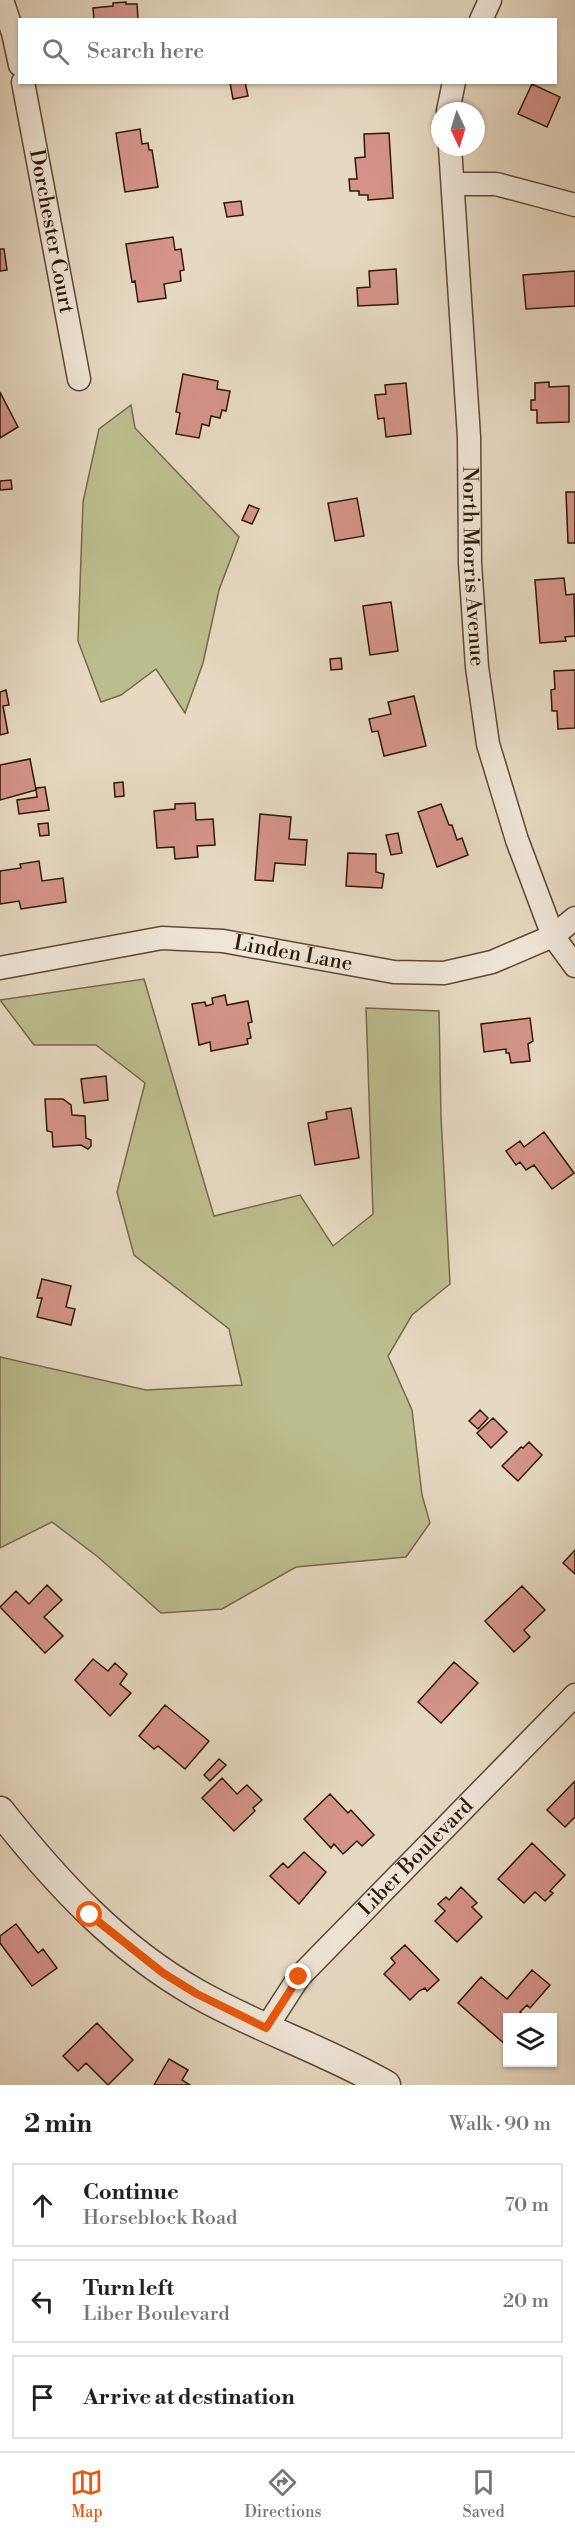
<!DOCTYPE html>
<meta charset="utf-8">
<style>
body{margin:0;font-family:"Libre Bodoni",serif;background:#f2f2f2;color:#202124}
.controls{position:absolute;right:18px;bottom:18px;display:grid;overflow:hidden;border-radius:0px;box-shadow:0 2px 4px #0004}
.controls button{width:54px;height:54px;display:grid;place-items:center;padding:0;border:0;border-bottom:2px solid #e0e0e0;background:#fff;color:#202124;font:30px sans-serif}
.compass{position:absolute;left:431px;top:102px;width:54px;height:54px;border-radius:50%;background:#fff;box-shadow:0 2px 4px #0004;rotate:176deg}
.stop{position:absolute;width:18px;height:18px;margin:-14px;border:4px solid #ea580c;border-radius:50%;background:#fff}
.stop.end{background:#ea580c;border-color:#fff;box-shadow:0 2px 6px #0008}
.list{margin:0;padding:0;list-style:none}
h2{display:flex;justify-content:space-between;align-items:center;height:78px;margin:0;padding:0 24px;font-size:26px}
h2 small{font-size:20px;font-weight:400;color:#757577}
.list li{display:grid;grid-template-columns:39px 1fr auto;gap:18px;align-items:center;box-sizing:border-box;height:84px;margin:0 12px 12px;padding:0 12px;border:2px solid #e0e0e0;border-radius:0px}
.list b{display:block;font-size:22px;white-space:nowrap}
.list p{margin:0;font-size:20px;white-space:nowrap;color:#757577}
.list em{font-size:20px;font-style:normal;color:#757577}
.icon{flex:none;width:33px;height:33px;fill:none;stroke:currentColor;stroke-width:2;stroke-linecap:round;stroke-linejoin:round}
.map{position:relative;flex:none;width:575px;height:2085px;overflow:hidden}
.search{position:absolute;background:#fff;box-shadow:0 2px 4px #0004;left:18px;right:18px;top:18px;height:66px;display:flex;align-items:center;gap:15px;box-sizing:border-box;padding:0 21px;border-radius:0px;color:#757577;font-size:22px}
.sheet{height:366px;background:#fff}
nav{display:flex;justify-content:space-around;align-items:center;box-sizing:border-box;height:84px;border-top:2px solid #e0e0e0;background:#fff;font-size:16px;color:#757577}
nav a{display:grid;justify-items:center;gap:3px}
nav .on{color:#ea580c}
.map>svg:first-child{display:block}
.green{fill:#bcbd8e;stroke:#756b4a;stroke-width:1.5}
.building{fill:#d4948a;stroke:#2e1905;stroke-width:1.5}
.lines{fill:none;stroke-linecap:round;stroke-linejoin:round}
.minor-casing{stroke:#5c4934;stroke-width:25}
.tertiary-casing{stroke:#5c4934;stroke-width:31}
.minor{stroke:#efe6d7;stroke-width:22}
.tertiary{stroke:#efe6d7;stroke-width:28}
.route{stroke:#ea580c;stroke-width:8}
.labels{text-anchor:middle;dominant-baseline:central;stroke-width:4.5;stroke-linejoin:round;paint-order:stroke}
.street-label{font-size:21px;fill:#2e1905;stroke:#efe6d7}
</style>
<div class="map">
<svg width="575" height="2085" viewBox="0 0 575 2085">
<rect width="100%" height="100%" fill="#e6d9c1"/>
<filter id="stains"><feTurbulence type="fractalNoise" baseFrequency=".00333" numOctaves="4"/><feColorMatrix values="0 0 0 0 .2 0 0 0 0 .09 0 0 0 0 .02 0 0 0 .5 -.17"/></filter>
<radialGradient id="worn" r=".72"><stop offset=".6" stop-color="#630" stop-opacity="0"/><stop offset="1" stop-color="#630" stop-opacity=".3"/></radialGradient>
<!-- green -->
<path class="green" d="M131,405L135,428L239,537L219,590L203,663L185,713L156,669L121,695L101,702L78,641L83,502L99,429Z
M144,979L214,1216L300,1195L333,1246L373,1214L366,1008L439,1011L441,1117L450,1284L412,1315L388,1356L412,1410L422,1495L430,1523L406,1557L296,1567L222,1609L161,1613L98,1557L52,1522L0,1548V1357L146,1390L242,1385L229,1329L134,1255L117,1192L145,1083L96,1045H34L0,1000Z"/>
<!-- building -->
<path class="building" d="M126,2V4H137L138,19L94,20L93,8L113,6V3Z
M245,82L248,96L233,99L230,83Z
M532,84L560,97L547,127L518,114Z
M140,129L142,144L148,143L149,150H152L158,187L125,192L116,133Z
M389,133L393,198L368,200V195H359V191H350L349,179H357L355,158L365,157L364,134Z
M241,201L243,215L227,217L224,203Z
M173,237L175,250L181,249L184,270L180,271L181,281L164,284L166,298L138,302L135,281L132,282L126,244Z
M0,249H4L7,270L0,271Z
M396,269L398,304L358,306L357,288L370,287L369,271Z
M575,271V306L526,309L523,275Z
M183,374L218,381L217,389L230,391L226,411L222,410L220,418L211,416L209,426L202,424L199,438L176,434L180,413L176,412Z
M549,382V387L569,386V422L537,423V410H531V400H535V383Z
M406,383L411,434L386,437L384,418L378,419L375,395L386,394L385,385Z
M0,392L18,427L0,438Z
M11,480L12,489L0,490V481Z
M566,492H575V543H568Z
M357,498L364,536L335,541L328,503Z
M249,505L259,509L252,524L242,520Z
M564,578L566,595L574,594L575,636L565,637L566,641L540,643L535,580Z
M391,602L398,651L370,655L363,606Z
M341,658L342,669L331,670L330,659Z
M575,670V728L558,729L557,711H552L551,690L555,689L554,671Z
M6,690L9,705L3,706L8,733L0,735V692Z
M414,696L426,746L384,756L378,731L372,732L369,719L391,714L388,702Z
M30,759L36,790L0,800V765Z
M123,782L124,796L115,797L114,783Z
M45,787L49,810L19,814L17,800L37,797L36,788Z
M195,803L196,820L213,819L215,845L197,846L198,857L175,859L174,847L157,848L154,811L175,809V804Z
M441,804L449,825H452L457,840L462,838L468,855L437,867L418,812Z
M260,814L291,817L289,839L307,840L305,865L275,863L273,881L255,880Z
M48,823L49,835L40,836L38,824Z
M398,833L402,853L391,855L386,835Z
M348,853L376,854V872L384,874L382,888L346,886Z
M39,861L42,881L63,878L66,902L21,909L19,901L0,904V871L21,868L20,864Z
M225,995L227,1005L248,1001L252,1022L248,1023L251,1038L247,1039L248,1044L211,1051L210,1042L199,1045L192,1004L205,1002L206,1006L213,1004L212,998Z
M530,1018L533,1041L528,1044L530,1061L511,1063L509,1053H506V1049L484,1052L481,1024Z
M106,1076L108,1100L84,1103L81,1079Z
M45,1099H63L71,1105L72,1115L85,1116L86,1138L91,1140V1146L88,1149L81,1145L53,1147L52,1132L47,1131Z
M351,1108L359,1158L315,1165L308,1123L327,1119L326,1112Z
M544,1132L574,1173L552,1189L534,1165L526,1170L520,1162L516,1165L506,1151L520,1141L524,1147Z
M42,1279L71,1286L66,1307L75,1309L71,1325L37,1317L42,1298H37Z
M480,1410L488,1418L478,1429L469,1421Z
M493,1418L507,1432L491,1448L477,1433Z
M529,1442L542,1455L518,1481L502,1466L521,1447L523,1448Z
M575,1550V1574L563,1563Z
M47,1585L62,1600L44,1617L63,1636L45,1653L0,1607L16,1591L29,1604Z
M522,1586L545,1610L524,1630L530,1637L514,1652L485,1621Z
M93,1659L108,1671L115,1663L127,1674L120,1684L131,1693L110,1716L75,1680Z
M454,1662L478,1683L441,1723L418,1702Z
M165,1705L209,1741L185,1769L158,1746L154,1749L139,1736Z
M219,1759L226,1765L210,1781L204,1775Z
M222,1778L237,1794L247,1785L262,1800L253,1808L255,1811L234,1831L202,1798Z
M575,1781V1817L565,1827L547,1810Z
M330,1794L348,1813L351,1810L374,1835L362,1846L357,1841L343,1854L334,1844L331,1848L304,1819Z
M532,1843L565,1875L550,1891L553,1893L545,1901L535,1892L524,1903L498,1879Z
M304,1852L326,1872L299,1904L270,1876L283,1863L288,1868Z
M461,1887L477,1903L472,1907L482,1917L457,1942L435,1921L445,1911L438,1904L446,1897L449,1900Z
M16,1924L38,1953L43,1949L57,1968L32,1986L0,1943V1936Z
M405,1945L439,1980L427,1991L425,1988L419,1991L410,2000L384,1974L395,1963L391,1958Z
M532,1970L550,1985L530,2008L527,2005L520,2012L527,2018H508L507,2046L458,2003L481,1977L507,1999Z
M97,2023L133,2060L108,2085L86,2063L78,2071L63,2056Z
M169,2059L188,2070L182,2080L190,2085H154Z"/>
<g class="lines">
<defs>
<g id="minor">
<path d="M2,0L13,33L20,65"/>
<path d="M481,20L490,0"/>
<path id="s1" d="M23,82L79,379"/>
<path d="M448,111L454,82"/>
<path id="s2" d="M450,147L469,437L470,563L477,667L488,744L517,840L553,936L575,966"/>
<path d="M453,184H496L575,205"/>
<path id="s3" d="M0,968L162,938L223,941L394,972L444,973L492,962L553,936L575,918"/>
<path id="s4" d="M266,2028L299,1977L575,1695"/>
</g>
<path id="tertiary" d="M0,1811C56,1882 117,1948 196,1993C257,2028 325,2050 386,2085"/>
</defs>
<!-- minor casing -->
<use href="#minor" class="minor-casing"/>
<!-- tertiary casing -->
<use href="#tertiary" class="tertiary-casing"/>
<!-- minor -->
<use href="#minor" class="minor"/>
<!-- tertiary -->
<use href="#tertiary" class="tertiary"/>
</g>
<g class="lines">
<!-- route -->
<path class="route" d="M90,1915L163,1973L197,1994L266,2028L299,1977"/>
</g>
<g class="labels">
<!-- street labels -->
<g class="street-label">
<text stroke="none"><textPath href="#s1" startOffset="152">Dorchester Court</textPath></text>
<text stroke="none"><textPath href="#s2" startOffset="420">North Morris Avenue</textPath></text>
<text stroke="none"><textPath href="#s3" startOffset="297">Linden Lane</textPath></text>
<text stroke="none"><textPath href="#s4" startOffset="228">Liber Boulevard</textPath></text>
</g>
</g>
<rect width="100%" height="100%" filter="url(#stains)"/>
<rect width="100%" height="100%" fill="url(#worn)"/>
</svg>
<div class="controls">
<button><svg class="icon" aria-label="layers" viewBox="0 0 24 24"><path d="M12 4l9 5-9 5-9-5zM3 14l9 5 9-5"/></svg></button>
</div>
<svg class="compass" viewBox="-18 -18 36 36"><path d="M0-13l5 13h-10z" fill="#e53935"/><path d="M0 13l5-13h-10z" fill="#757577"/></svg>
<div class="stop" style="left:90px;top:1915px"></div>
<div class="stop end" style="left:299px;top:1977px"></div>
<div class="search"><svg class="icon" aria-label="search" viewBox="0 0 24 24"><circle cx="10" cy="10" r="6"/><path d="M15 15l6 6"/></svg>Search here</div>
</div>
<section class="sheet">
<h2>2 min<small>Walk · 90 m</small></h2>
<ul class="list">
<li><svg class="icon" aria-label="ahead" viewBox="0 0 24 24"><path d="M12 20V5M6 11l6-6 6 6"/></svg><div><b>Continue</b><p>Horseblock Road</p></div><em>70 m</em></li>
<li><svg class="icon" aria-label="left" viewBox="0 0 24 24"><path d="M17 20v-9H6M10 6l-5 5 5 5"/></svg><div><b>Turn left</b><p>Liber Boulevard</p></div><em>20 m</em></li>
<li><svg class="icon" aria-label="arrive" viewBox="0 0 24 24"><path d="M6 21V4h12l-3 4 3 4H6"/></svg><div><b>Arrive at destination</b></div></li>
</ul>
</section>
<nav>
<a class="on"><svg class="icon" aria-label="map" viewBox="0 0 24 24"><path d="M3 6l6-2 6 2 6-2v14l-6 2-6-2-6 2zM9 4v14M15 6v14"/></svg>Map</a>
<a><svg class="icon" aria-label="directions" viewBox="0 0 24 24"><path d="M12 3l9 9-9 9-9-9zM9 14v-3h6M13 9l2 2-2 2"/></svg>Directions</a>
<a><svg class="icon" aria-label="saved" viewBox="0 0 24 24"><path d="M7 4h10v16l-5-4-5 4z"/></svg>Saved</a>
</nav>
